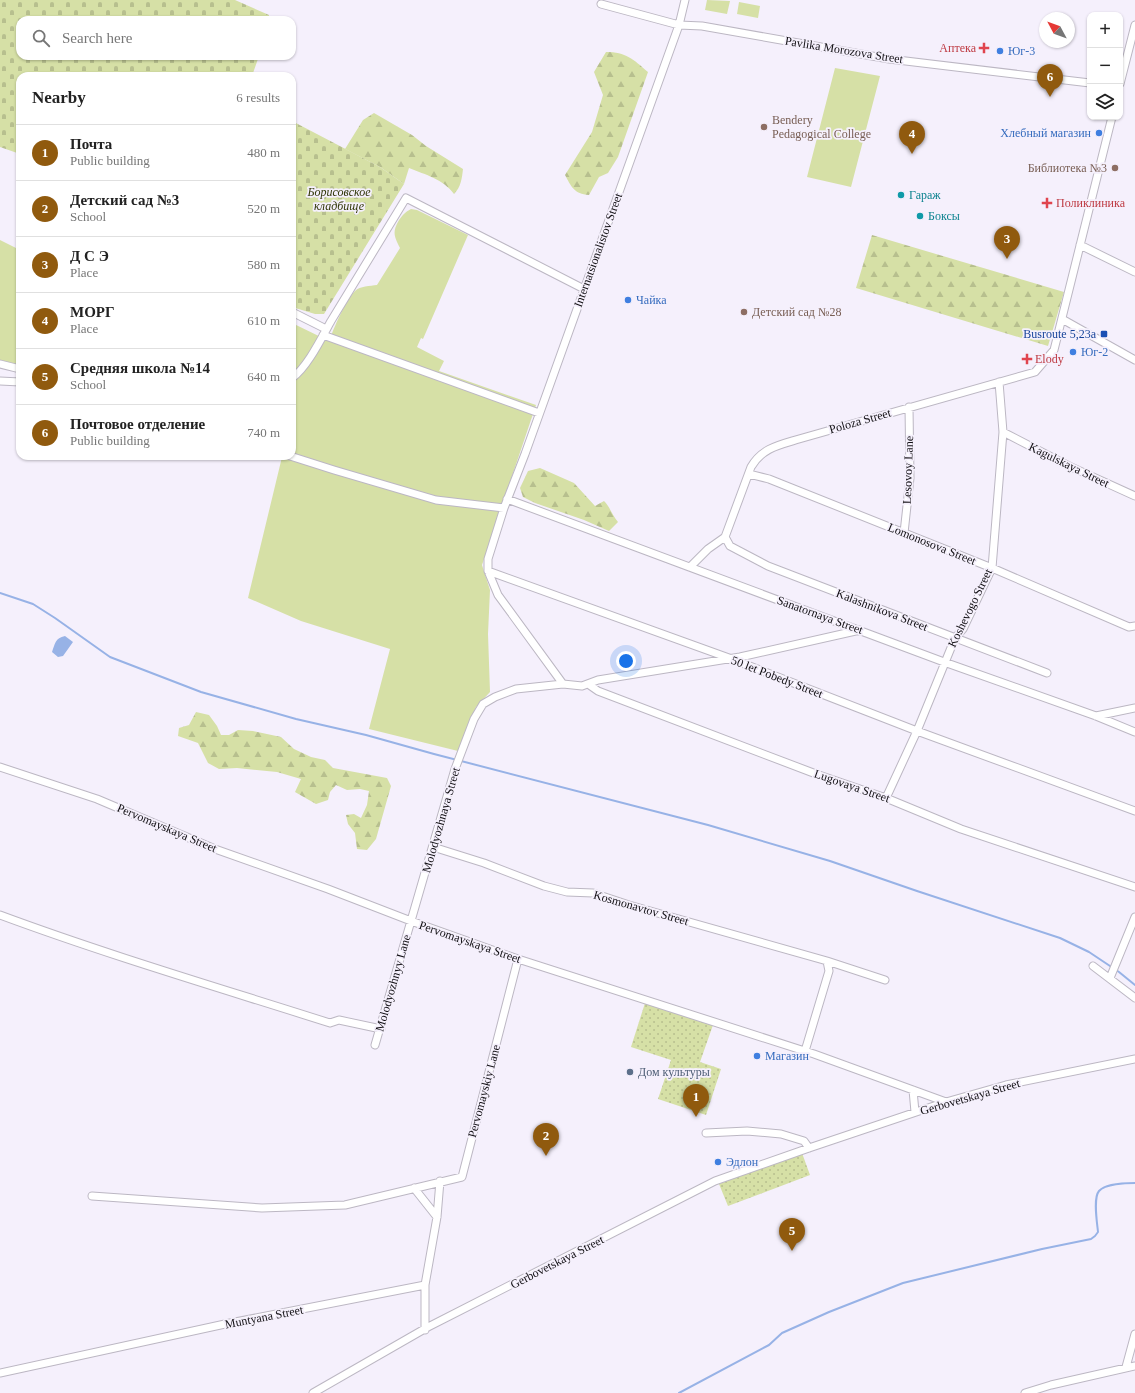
<!DOCTYPE html>
<meta charset="utf-8">
<style>
body{margin:0;font-family:"Times New Roman",serif;background:#f2f2f2;color:#222}
.controls{position:absolute;right:12px;top:12px;display:grid;overflow:hidden;border-radius:8px;box-shadow:0 1px 3px #0004}
.controls button{width:36px;height:36px;display:grid;place-items:center;padding:0;border:0;border-bottom:1px solid #e0e0e0;background:#fff;color:#222;font:20px sans-serif}
.compass{position:absolute;left:1039px;top:12px;width:36px;height:36px;border-radius:50%;background:#fff;box-shadow:0 1px 3px #0004;rotate:311deg}
.you{position:absolute;left:626px;top:661px;width:14px;height:14px;margin:-10px;border:3px solid #fff;border-radius:50%;background:#1a73e8;box-shadow:0 0 0 6px #1a73e833}
.badge{display:grid;place-items:center;width:26px;height:26px;border-radius:50%;background:#905a0e;color:#fff;font-size:13px;font-weight:700}
.pin{position:absolute;translate:-50% -33px;filter:drop-shadow(0 1px 2px #0008)}
.pin::after{content:'';position:absolute;top:21px;width:14px;height:12px;background:inherit;clip-path:polygon(0 0,100% 0,50% 100%)}
.list{margin:0;padding:0;list-style:none}
h2{display:flex;justify-content:space-between;align-items:center;height:52px;margin:0;padding:0 16px;font-size:17px}
h2 small{font-size:13px;font-weight:400;color:#767676}
.list li{display:grid;grid-template-columns:26px 1fr auto;gap:12px;align-items:center;box-sizing:border-box;height:56px;padding:0 16px;border-top:1px solid #e0e0e0}
.list b{display:block;font-size:15px;white-space:nowrap}
.list p{margin:0;font-size:13px;white-space:nowrap;color:#767676}
.list em{font-size:13px;font-style:normal;color:#767676}
.icon{flex:none;width:22px;height:22px;fill:none;stroke:currentColor;stroke-width:2;stroke-linecap:round;stroke-linejoin:round}
.map{position:relative;flex:none;width:1135px;height:1393px;overflow:hidden}
.search{position:absolute;background:#fff;box-shadow:0 1px 3px #0004;left:16px;top:16px;width:280px;height:44px;display:flex;align-items:center;gap:10px;box-sizing:border-box;padding:0 14px;border-radius:12px;color:#767676;font-size:15px}
.panel{position:absolute;background:#fff;box-shadow:0 1px 3px #0004;left:16px;top:72px;width:280px;height:388px;border-radius:12px}
.map>svg:first-child{display:block}
.green{fill:#d6e0a6}
.forest{fill:url(#forest-firs)}
.cemetery{fill:url(#cemetery-stones)}
.park{fill:url(#park-dots)}
.water{fill:#97b2e6}
.lines{fill:none;stroke-linecap:round;stroke-linejoin:round}
.stream{stroke:#97b2e6;stroke-width:2}
.minor-casing{stroke:#bcb7c3;stroke-width:9}
.minor{stroke:#fff;stroke-width:7}
.health-dot{fill:#e0444e;stroke:#f5f0fc;stroke-width:1.5}
.shop-dot{fill:#3f7fe0;stroke:#f5f0fc;stroke-width:1.5}
.education-dot{fill:#8d6e63;stroke:#f5f0fc;stroke-width:1.5}
.culture-dot{fill:#0f9aa8;stroke:#f5f0fc;stroke-width:1.5}
.transit-dot{fill:#1a4fb4;stroke:#f5f0fc;stroke-width:1.5}
.service-dot{fill:#5c6f8a;stroke:#f5f0fc;stroke-width:1.5}
.labels{text-anchor:middle;dominant-baseline:central;stroke-width:3.5;stroke-linejoin:round;paint-order:stroke}
.health-label{font-size:12px;fill:#be3a42;stroke:#f5f0fc;text-anchor:start}
.street-label{font-size:12px;fill:#100e12;stroke:#f5f0fc}
.shop-label{font-size:12px;fill:#366cbe;stroke:#f5f0fc;text-anchor:start}
.education-label{font-size:12px;fill:#785e54;stroke:#f5f0fc;text-anchor:start}
.park-label{font-size:12px;font-style:italic;fill:#303607;stroke:#f5f0fc}
.culture-label{font-size:12px;fill:#0d838f;stroke:#f5f0fc;text-anchor:start}
.transit-label{font-size:12px;fill:#164399;stroke:#f5f0fc;text-anchor:end}
.service-label{font-size:12px;fill:#4e5e75;stroke:#f5f0fc;text-anchor:start}
</style>
<div class="map">
<svg width="1135" height="1393" viewBox="0 0 1135 1393">
<defs>
<pattern id="forest-firs" width="22" height="20" patternUnits="userSpaceOnUse"><rect width="22" height="20" fill="#d6e0a6"/><path d="M5 1l3.5 6h-7zM16 11l3.5 6h-7z" fill="#b7bf8e"/></pattern>
<pattern id="cemetery-stones" width="16" height="16" patternUnits="userSpaceOnUse"><rect width="16" height="16" fill="#d6e0a6"/><path d="M2 7V4a2 2 0 0 1 4 0v3zM10 15v-3a2 2 0 0 1 4 0v3z" fill="#b7bf8e"/></pattern>
<pattern id="park-dots" width="8" height="8" patternUnits="userSpaceOnUse"><rect width="8" height="8" fill="#d6e0a6"/><path d="M2 2h.1M6 6h.1" fill="none" stroke="#b7bf8e" stroke-width="1.8" stroke-linecap="round"/></pattern>
</defs>
<rect width="100%" height="100%" fill="#f5f0fc"/>
<!-- green -->
<path class="green" d="M707,0L730,1L727,14L705,10Z
M739,2L760,6L758,18L737,14Z
M835,68L880,76L851,187L807,177Z
M411,209L417,210L468,235L423,339L421,338L417,347L444,361L439,371L536,405L482,565L490,590L488,634L490,692L476,707L458,751L369,729L390,649L301,621L248,598L282,457L278,456H292V323L329,341C334,328 345,301 355,291C360,286 370,286 377,285L400,248C394,236 392,232 399,220C403,215 405,212 411,209Z
M0,240L20,250V365L0,360Z"/>
<!-- forest -->
<path class="forest" d="M606,52C626,52 633,59 648,72L618,157L608,173L599,177L589,195C574,194 571,186 565,175L592,132L603,95L594,72Z
M374,113L412,135L426,146L463,169C462,178 461,187 454,194C443,179 426,175 409,168L404,184L380,167L345,149L363,120Z
M872,235L1064,292L1048,346L856,288Z
M540,468L574,483L595,506L604,501C610,507 612,515 618,522L609,531L584,520L535,503L523,497L520,488L528,471Z
M196,712L209,715L217,726L221,735H229L238,730L253,731L281,737L294,749L311,757L325,760L333,768L387,778L391,786L376,839L367,850L357,849L355,833L348,824L346,815L354,814L361,818L367,805L369,791L360,789L347,790L336,785L330,792L328,800L316,804L295,792L301,779L277,772L237,768L219,769L208,763L198,743L178,736L179,728L189,725Z"/>
<!-- cemetery -->
<path class="cemetery" d="M0,0H235L269,15V20H20V56H259L252,76H20V154L0,147Z
M292,121L380,167L404,184L324,314H315L292,307Z"/>
<!-- park -->
<path class="park" d="M645,1003L713,1025L700,1062L721,1069L706,1115L658,1099L671,1060L631,1047Z
M802,1153L810,1175L728,1206L719,1184Z"/>
<!-- water -->
<path class="water" d="M65,636L73,642L63,656L58,657L52,652C55,644 55,638 65,636Z"/>
<g class="lines">
<!-- stream -->
<path class="stream" d="M0,593L33,604L55,618L110,657L201,692L296,719L366,735L434,754L708,825L830,861L917,891L1060,938L1089,952L1119,972L1135,985
M679,1393L769,1345L782,1333L829,1312L903,1283L1042,1249L1091,1239L1095,1236L1098,1232C1097,1222 1093,1198 1099,1191C1105,1184 1126,1183 1135,1183"/>
<defs>
<path id="minor" d="M685,0L679,25L525,454L504,508L488,559V571L729,658L917,731L1135,811
M601,4L679,25L702,26L889,59L1090,83
M1120,84L1135,25
M1080,245L1135,272
M292,312L326,329
M1062,319L1135,360
M323,335L539,413
M0,364L20,369
M292,378C307,368 322,337 331,321C356,280 381,239 406,198L584,289
M0,381L20,382
M1003,432L1069,466L1135,496
M290,456L334,470L436,500L504,508
M749,474L769,479L992,568L1129,627L1135,626
M507,499L944,662L1096,716L1135,732
M904,533L910,478L909,407
M725,537L730,546L768,566L1047,673
M690,567L708,549L725,537L751,467C762,448 779,445 799,439L1035,372L1054,350L1112,117
M488,571L498,595L563,684
M588,684L598,691L816,774L886,798L961,829L1135,887
M1096,716L1135,708
M0,767L97,799L215,849L328,889L411,921L518,959L814,1054L946,1102
M886,798L917,731L955,638L963,629L992,568L1003,432L999,382
M433,847L484,863L544,886L567,892L593,893L629,905L827,961L829,971L805,1051
M0,915C108,955 220,988 330,1023L339,1020L381,1029
M827,961L885,980
M1093,966L1135,998
M1110,978L1135,917
M375,1045L455,769L474,719L483,704L495,697L516,689L563,684L582,686L598,680L740,657L860,630
M913,1090L915,1112
M706,1133L747,1131L781,1134L804,1141L809,1148
M414,1188L437,1217
M92,1196L262,1208L345,1205L462,1177L518,959
M425,1330V1285
M1126,1367L1135,1334
M0,1373L225,1324L425,1285L437,1217L440,1181
M313,1393L428,1327L715,1181L809,1148L946,1102L1006,1085L1135,1059
M1025,1393L1051,1385L1135,1366"/>
</defs>
<!-- minor casing -->
<use href="#minor" class="minor-casing"/>
<!-- minor -->
<use href="#minor" class="minor"/>
</g>
<!-- markers -->
<g class="health-dot">
<path d="M982 42h4v4h4v4h-4v4h-4v-4h-4v-4h4z"/>
<path d="M1045 197h4v4h4v4h-4v4h-4v-4h-4v-4h4z"/>
<path d="M1025 353h4v4h4v4h-4v4h-4v-4h-4v-4h4z"/>
</g>
<g class="shop-dot">
<circle cx="1000" cy="51" r="4"/>
<circle cx="1099" cy="133" r="4"/>
<circle cx="628" cy="300" r="4"/>
<circle cx="1073" cy="352" r="4"/>
<circle cx="757" cy="1056" r="4"/>
<circle cx="718" cy="1162" r="4"/>
</g>
<g class="education-dot">
<circle cx="764" cy="127" r="4"/>
<circle cx="1115" cy="168" r="4"/>
<circle cx="744" cy="312" r="4"/>
</g>
<g class="culture-dot">
<circle cx="901" cy="195" r="4"/>
<circle cx="920" cy="216" r="4"/>
</g>
<rect class="transit-dot" x="1100" y="330" width="8" height="8" rx="2"/>
<circle class="service-dot" cx="630" cy="1072" r="4"/>
<g class="labels">
<!-- health labels -->
<g class="health-label">
<text x="976" y="48" text-anchor="end">Аптека</text>
<text x="1056" y="203">Поликлиника</text>
<text x="1035" y="359">Elody</text>
</g>
<!-- street labels -->
<g class="street-label">
<text transform="translate(844 50) rotate(9)">Pavlika Morozova Street</text>
<text transform="translate(598 250) rotate(-70)">Internatsionalistov Street</text>
<text transform="translate(860 421) rotate(-16)">Poloza Street</text>
<text transform="translate(1069 465) rotate(26)">Kagulskaya Street</text>
<text transform="translate(908 470) rotate(-88)">Lesovoy Lane</text>
<text transform="translate(932 544) rotate(22)">Lomonosova Street</text>
<text transform="translate(970 608) rotate(-64)">Koshevogo Street</text>
<text transform="translate(882 610) rotate(21)">Kalashnikova Street</text>
<text transform="translate(820 615) rotate(20)">Sanatornaya Street</text>
<text transform="translate(777 677) rotate(21)">50 let Pobedy Street</text>
<text transform="translate(852 786) rotate(19)">Lugovaya Street</text>
<text transform="translate(441 820) rotate(-74)">Molodyozhnaya Street</text>
<text transform="translate(167 828) rotate(23)">Pervomayskaya Street</text>
<text transform="translate(641 908) rotate(16)">Kosmonavtov Street</text>
<text transform="translate(470 942) rotate(19)">Pervomayskaya Street</text>
<text transform="translate(393 983) rotate(-74)">Molodyozhnyy Lane</text>
<text transform="translate(484 1091) rotate(-75)">Pervomayskiy Lane</text>
<text transform="translate(970 1097) rotate(-16)">Gerbovetskaya Street</text>
<text transform="translate(557 1262) rotate(-27)">Gerbovetskaya Street</text>
<text transform="translate(264 1317) rotate(-11)">Muntyana Street</text>
</g>
<!-- shop labels -->
<g class="shop-label">
<text x="1008" y="51">Юг-3</text>
<text x="1091" y="133" text-anchor="end">Хлебный магазин</text>
<text x="636" y="300">Чайка</text>
<text x="1081" y="352">Юг-2</text>
<text x="765" y="1056">Магазин</text>
<text x="726" y="1162">Эдлон</text>
</g>
<!-- education labels -->
<g class="education-label">
<text x="772" y="120">Bendery<tspan x="772" dy="14">Pedagogical College</tspan></text>
<text x="1107" y="168" text-anchor="end">Библиотека №3</text>
<text x="752" y="312">Детский сад №28</text>
</g>
<!-- park labels -->
<g class="park-label">
<text x="339" y="192">Борисовское<tspan x="339" dy="14">кладбище</tspan></text>
</g>
<!-- culture labels -->
<g class="culture-label">
<text x="909" y="195">Гараж</text>
<text x="928" y="216">Боксы</text>
</g>
<!-- transit labels -->
<g class="transit-label">
<text x="1096" y="334">Busroute 5,23а</text>
</g>
<!-- service labels -->
<g class="service-label">
<text x="638" y="1072">Дом культуры</text>
</g>
</g>
</svg>
<div class="controls">
<button>+</button>
<button>−</button>
<button><svg class="icon" aria-label="layers" viewBox="0 0 24 24"><path d="M12 4l9 5-9 5-9-5zM3 14l9 5 9-5"/></svg></button>
</div>
<svg class="compass" viewBox="-18 -18 36 36"><path d="M0-13l5 13h-10z" fill="#e53935"/><path d="M0 13l5-13h-10z" fill="#767676"/></svg>
<div class="you"></div>
<div class="pin badge" style="left:696px;top:1117px">1</div>
<div class="pin badge" style="left:546px;top:1156px">2</div>
<div class="pin badge" style="left:1007px;top:259px">3</div>
<div class="pin badge" style="left:912px;top:154px">4</div>
<div class="pin badge" style="left:792px;top:1251px">5</div>
<div class="pin badge" style="left:1050px;top:97px">6</div>
<div class="search"><svg class="icon" aria-label="search" viewBox="0 0 24 24"><circle cx="10" cy="10" r="6"/><path d="M15 15l6 6"/></svg>Search here</div>
<section class="panel">
<h2>Nearby<small>6 results</small></h2>
<ul class="list">
<li><span class="badge">1</span><div><b>Почта</b><p>Public building</p></div><em>480 m</em></li>
<li><span class="badge">2</span><div><b>Детский сад №3</b><p>School</p></div><em>520 m</em></li>
<li><span class="badge">3</span><div><b>Д С Э</b><p>Place</p></div><em>580 m</em></li>
<li><span class="badge">4</span><div><b>МОРГ</b><p>Place</p></div><em>610 m</em></li>
<li><span class="badge">5</span><div><b>Средняя школа №14</b><p>School</p></div><em>640 m</em></li>
<li><span class="badge">6</span><div><b>Почтовое отделение</b><p>Public building</p></div><em>740 m</em></li>
</ul>
</section>
</div>
